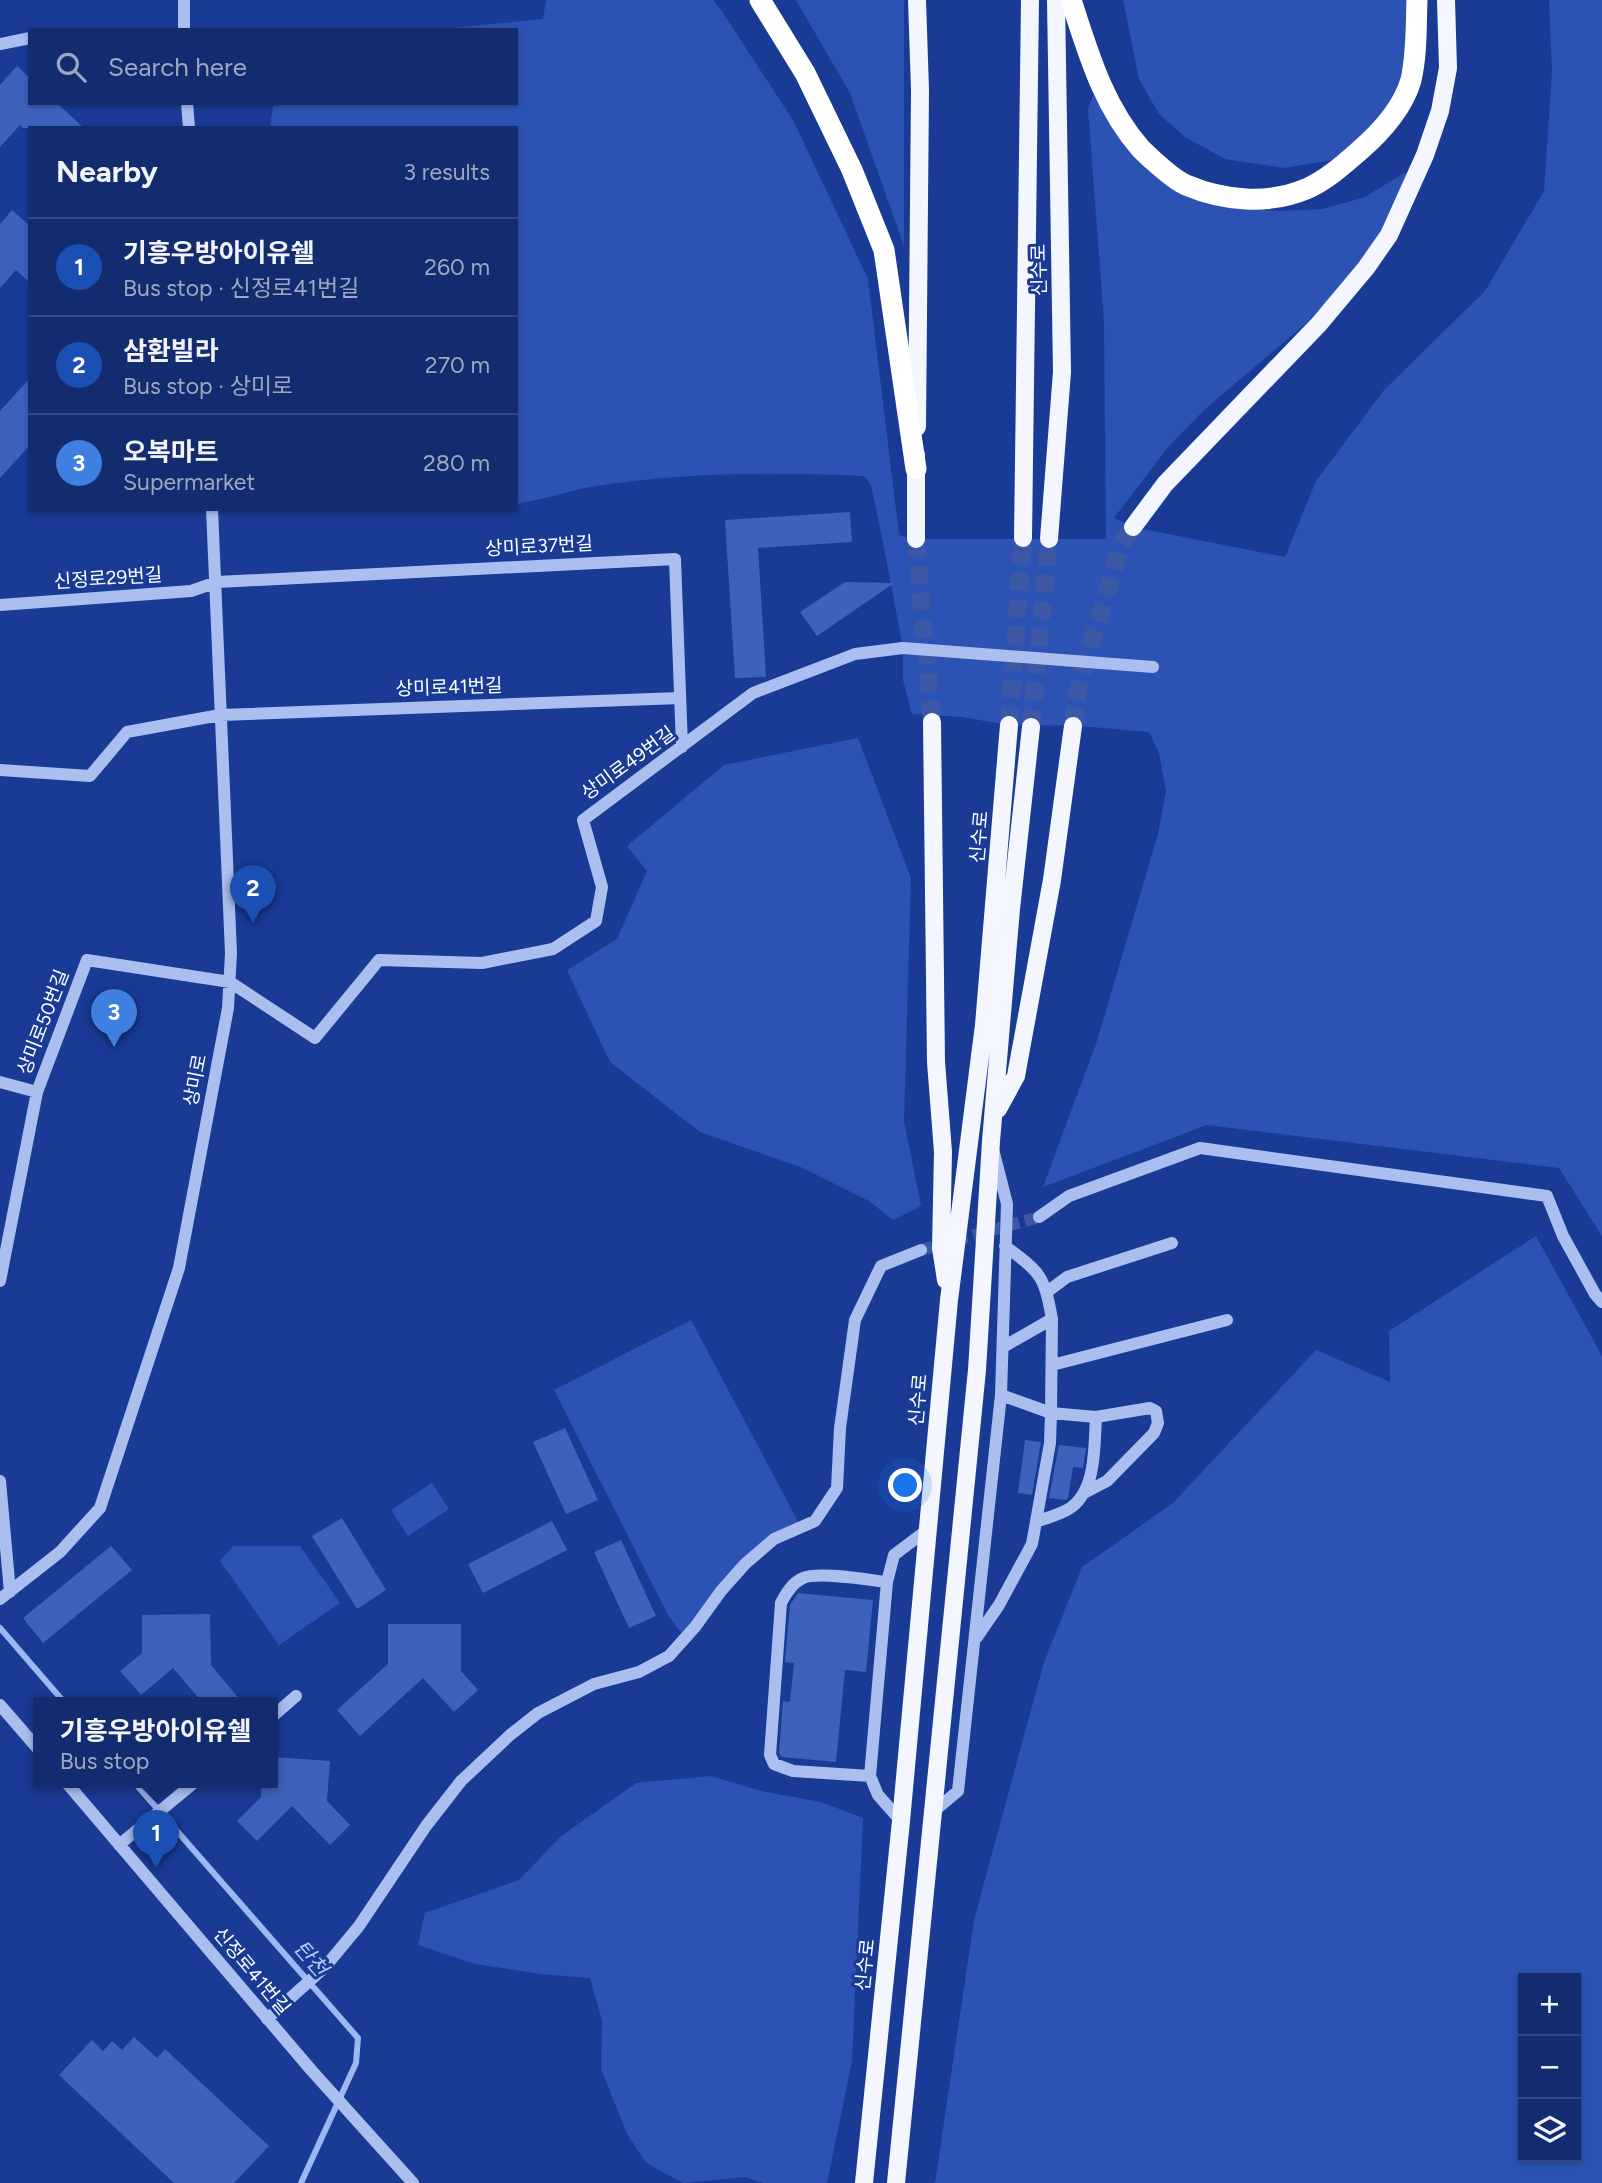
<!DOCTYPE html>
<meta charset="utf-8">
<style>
body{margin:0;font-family:Figtree,"Noto Sans KR",sans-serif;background:#1c3475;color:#f1f3f6}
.controls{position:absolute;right:21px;bottom:21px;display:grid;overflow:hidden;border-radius:0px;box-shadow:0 2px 5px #0004}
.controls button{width:63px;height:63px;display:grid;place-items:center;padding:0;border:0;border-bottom:2px solid #324883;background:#132c70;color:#f1f3f6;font:35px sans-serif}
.you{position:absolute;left:906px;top:1486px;width:24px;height:24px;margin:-18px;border:5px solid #fff;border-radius:50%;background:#1a73e8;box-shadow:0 0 0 10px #1a73e833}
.badge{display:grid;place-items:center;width:46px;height:46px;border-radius:50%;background:#ea580c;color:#fff;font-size:23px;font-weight:700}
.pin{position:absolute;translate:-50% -58px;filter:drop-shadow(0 2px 4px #0008)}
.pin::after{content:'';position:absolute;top:37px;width:24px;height:21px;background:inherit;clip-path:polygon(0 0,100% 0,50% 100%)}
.popup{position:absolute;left:33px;top:1697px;width:245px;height:91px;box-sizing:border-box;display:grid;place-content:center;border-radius:0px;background:#132c70;filter:drop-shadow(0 2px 5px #0005);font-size:23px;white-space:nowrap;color:#9da7c3}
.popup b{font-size:26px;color:#f1f3f6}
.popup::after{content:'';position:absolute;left:50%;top:100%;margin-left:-14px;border:14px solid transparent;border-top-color:#132c70}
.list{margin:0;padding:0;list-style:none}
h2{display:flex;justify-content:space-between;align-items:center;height:91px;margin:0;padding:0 28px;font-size:30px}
h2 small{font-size:23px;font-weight:400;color:#9da7c3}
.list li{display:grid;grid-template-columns:46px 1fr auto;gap:21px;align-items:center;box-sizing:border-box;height:98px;padding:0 28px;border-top:2px solid #324883}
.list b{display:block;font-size:26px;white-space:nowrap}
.list p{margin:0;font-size:23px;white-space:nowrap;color:#9da7c3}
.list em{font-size:23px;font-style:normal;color:#9da7c3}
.icon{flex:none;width:38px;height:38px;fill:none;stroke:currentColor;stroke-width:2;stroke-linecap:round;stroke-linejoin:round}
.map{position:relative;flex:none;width:1602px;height:2183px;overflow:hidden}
.search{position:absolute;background:#132c70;box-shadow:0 2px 5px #0004;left:28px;top:28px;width:490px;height:77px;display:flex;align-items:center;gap:18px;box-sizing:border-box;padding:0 24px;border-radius:0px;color:#9da7c3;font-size:26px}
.panel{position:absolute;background:#132c70;box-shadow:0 2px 5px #0004;left:28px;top:126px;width:490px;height:385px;border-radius:0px}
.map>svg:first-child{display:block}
.green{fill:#2c53b3;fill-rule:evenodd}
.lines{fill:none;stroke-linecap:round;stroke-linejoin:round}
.stream{stroke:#9db7f2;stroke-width:6}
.building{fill:#3e62bb}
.minor-tunnel{stroke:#3c58a5;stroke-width:12;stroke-dasharray:12 6;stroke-linecap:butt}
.major-tunnel{stroke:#3c58a5;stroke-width:18;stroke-dasharray:18 9;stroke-linecap:butt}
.minor{stroke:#aabff0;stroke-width:12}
.major{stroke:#f3f6ff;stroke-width:18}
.highway{stroke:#fff;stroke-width:21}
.minor-bridge{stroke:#aabff0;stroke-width:12}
.labels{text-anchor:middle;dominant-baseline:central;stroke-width:6;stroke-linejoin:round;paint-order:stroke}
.street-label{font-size:19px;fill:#fff;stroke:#193b95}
.water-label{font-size:21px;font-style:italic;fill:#b7caf7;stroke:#193b95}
</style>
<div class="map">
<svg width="1602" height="2183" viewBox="0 0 1602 2183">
<rect width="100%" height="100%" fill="#193b95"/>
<!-- green -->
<path class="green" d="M546,0H713L719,7L793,120L868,279L899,535L916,539H1106L1104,321L1088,109L1094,93L1113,121L1221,206L1278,211L1323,209L1365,197L1404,173L1419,171L1401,215L1345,283L1304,325L1204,410L1169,446L1114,518L1133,527L1285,557L1316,481L1384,390L1485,291L1544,191L1552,72L1549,0H1602V1236L1559,1168L1207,1125L1043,1187L1097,1041L1158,834L1166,791L1159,753L1149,732L1080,726L1009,725L961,717L912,714L903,680V648L882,537L871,485L864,476C773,472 680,472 590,487C565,492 541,500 516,504V128H270L273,106L291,103H516V30H431L543,19Z
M796,0H904V246L850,93Z
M1123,0H1411L1415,29L1397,112L1334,160L1284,168L1225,159L1185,137L1159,114L1139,79Z
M858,738L911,878L904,1121L921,1206L893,1220L869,1201L803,1168L700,1132L610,1062L567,970L617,939L647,871L627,846L724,765Z
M1536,1236L1602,1356V2183H935L974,1920L1044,1662L1082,1567L1173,1503L1316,1350L1390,1382L1389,1331ZM1523,1978H1576V2157H1523Z
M691,1320L801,1527L774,1539L685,1638L668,1615L554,1390Z
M432,1483L449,1509L408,1536L391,1510Z
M233,1546H300L340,1603L279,1645L220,1561Z
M711,1776L761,1791L821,1802L863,1818L852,2061L827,2183H763L745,2177L683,2183L646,2163L627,2134L601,2069L602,2021L590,1978L541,1974L475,1964L418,1945L425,1913L519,1880L560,1837L636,1783Z"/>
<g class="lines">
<!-- stream -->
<path class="stream" d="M0,1628L64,1702
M134,1782L358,2038L356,2063L301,2183"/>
</g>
<!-- building -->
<path class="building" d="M17,66L30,78V103H57L84,128H22L20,125L0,147V85Z
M12,210L30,226V283L16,270L0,288V224Z
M30,378V445L0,478V411Z
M850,512L852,542L758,548L766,677L735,678L725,520Z
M845,582L894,583L817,636L800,612Z
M565,1428L598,1500L566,1514L533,1442Z
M1025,1440L1041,1442L1032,1495L1018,1493Z
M1059,1445L1086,1448L1083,1468L1073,1467L1068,1498L1066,1500L1049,1498Z
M342,1518L386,1590L357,1609L312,1536Z
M552,1521L567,1550L483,1593L468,1564Z
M621,1540L656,1616L629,1628L594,1552Z
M111,1546L132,1570L43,1643L23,1618Z
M798,1593L873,1600L866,1672L845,1670L836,1762L782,1757L779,1753L783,1701L790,1702L794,1663L785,1662L790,1605Z
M210,1614L211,1665L242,1702H202L173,1668L141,1695L120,1671L142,1653V1615Z
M388,1624H461V1671L478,1690L454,1712L423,1678L360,1736L337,1710L388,1664Z
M273,1757L330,1761L327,1801L350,1825L330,1845L292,1806L257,1841L237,1821L261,1797L262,1782H273Z
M134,2037L157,2058L165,2049L269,2146L234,2183H174L59,2075L92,2040L103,2051L112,2041L122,2050Z"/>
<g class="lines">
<!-- minor-tunnel -->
<path class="minor-tunnel" d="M921,1250L1039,1217"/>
<!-- major-tunnel -->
<path class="major-tunnel" d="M916,539L932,722
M1009,725L1023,538
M1073,726L1078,688L1121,545L1133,527
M1031,727L1049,539"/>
<!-- minor -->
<path class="minor" d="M184,30V0
M0,44L30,38
M187,103L189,128
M0,605L191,591L217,582L675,559L682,747
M0,770L90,776L127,732L220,715L680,698
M0,1082L37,1092
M1039,1217L1069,1196L1200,1148L1547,1196L1563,1236L1595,1294L1602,1302
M0,1281L37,1092L87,960L230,982L315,1038L379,960L482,963L553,949L596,921L602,887L583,820L753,693L855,654L903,648
M1047,1292L1067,1277L1172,1243
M1003,1347L1052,1319C1044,1275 1041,1273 1005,1246
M1052,1365L1227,1320
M0,1481L10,1592
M1086,1492L1107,1481L1154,1433L1158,1423L1156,1411L1150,1408L1096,1417
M1036,1522C1046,1518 1058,1515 1067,1510C1097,1493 1094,1447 1096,1417L1051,1413L1052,1319
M0,1599L60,1552L100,1508L179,1268L228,1008L231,953L212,509
M977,1637L999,1605L1032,1544L1050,1443L1051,1413L1001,1395
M0,1705L39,1750
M273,1716L296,1696
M870,1776L793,1771L774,1764L770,1755L781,1603C786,1593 792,1583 803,1578C818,1571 868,1580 887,1582
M66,1782L312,2071L413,2183
M933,1812L958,1791L1001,1395L1007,1204L994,1153
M901,1821L878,1795L870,1776L887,1582L894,1555L927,1530
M119,1845L195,1782
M267,2019L325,1967L359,1926L426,1826L461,1781L510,1735L538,1713L594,1684L639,1672L669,1656L695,1627L721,1591L745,1564L774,1539L815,1521L837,1488L840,1428L855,1320L881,1266L921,1250"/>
<!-- major -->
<path class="major" d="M917,0L920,90L917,427
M1133,527L1165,484L1319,324L1366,268L1389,235L1425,155L1440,111L1448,68L1446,0
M1023,538L1030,0
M916,539V455
M1049,539L1062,372L1056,0
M932,722L936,1062L943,1152L941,1248L946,1280
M998,1109L1016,1076L1052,880L1073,726
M864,2183L901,1821L949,1300L984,1025L1009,725
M896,2183L977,1370L991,1141L1011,909L1031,727"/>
<!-- highway -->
<path class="highway" d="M760,0L805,73L852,170L884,250L916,469
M1071,0C1088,52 1103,106 1141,149C1150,158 1174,180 1186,185C1224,201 1268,205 1306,189C1325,181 1342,166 1358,152C1379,134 1403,108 1411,80C1417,54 1416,26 1417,0"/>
<!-- minor-bridge -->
<path class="minor-bridge" d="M903,648L1153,667"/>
</g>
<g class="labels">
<!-- street labels -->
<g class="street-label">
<text transform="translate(1039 270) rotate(-91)">신수로</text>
<text transform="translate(539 546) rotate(-3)">상미로37번길</text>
<text transform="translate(108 578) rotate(-4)">신정로29번길</text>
<text transform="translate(449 687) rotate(-2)">상미로41번길</text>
<text transform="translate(628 763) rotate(-36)">상미로49번길</text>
<text transform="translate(979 837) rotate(-85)">신수로</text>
<text transform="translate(43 1022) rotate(-69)">상미로50번길</text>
<text transform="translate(195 1080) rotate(-79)">상미로</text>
<text transform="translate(918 1400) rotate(-85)">신수로</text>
<text transform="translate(865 1965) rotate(-84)">신수로</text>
<text transform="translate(252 1971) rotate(50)">신정로41번길</text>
</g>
<!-- water labels -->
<g class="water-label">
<text transform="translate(311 1958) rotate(49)">탄천</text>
</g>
</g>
</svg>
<div class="controls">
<button>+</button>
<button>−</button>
<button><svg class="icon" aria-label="layers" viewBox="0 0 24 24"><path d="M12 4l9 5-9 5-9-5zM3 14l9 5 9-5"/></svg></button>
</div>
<div class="you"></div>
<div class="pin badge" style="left:156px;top:1868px;background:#1a4fb4">1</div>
<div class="popup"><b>기흥우방아이유쉘</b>Bus stop</div>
<div class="pin badge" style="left:253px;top:923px;background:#1a4fb4">2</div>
<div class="pin badge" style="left:114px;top:1047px;background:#3f7fe0">3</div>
<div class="search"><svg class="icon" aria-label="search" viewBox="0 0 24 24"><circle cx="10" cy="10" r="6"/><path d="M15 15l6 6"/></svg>Search here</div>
<section class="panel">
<h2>Nearby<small>3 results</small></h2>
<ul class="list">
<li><span class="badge" style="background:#1a4fb4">1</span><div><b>기흥우방아이유쉘</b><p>Bus stop · 신정로41번길</p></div><em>260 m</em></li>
<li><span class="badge" style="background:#1a4fb4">2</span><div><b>삼환빌라</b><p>Bus stop · 상미로</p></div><em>270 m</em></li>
<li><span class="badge" style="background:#3f7fe0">3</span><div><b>오복마트</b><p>Supermarket</p></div><em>280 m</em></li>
</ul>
</section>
</div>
